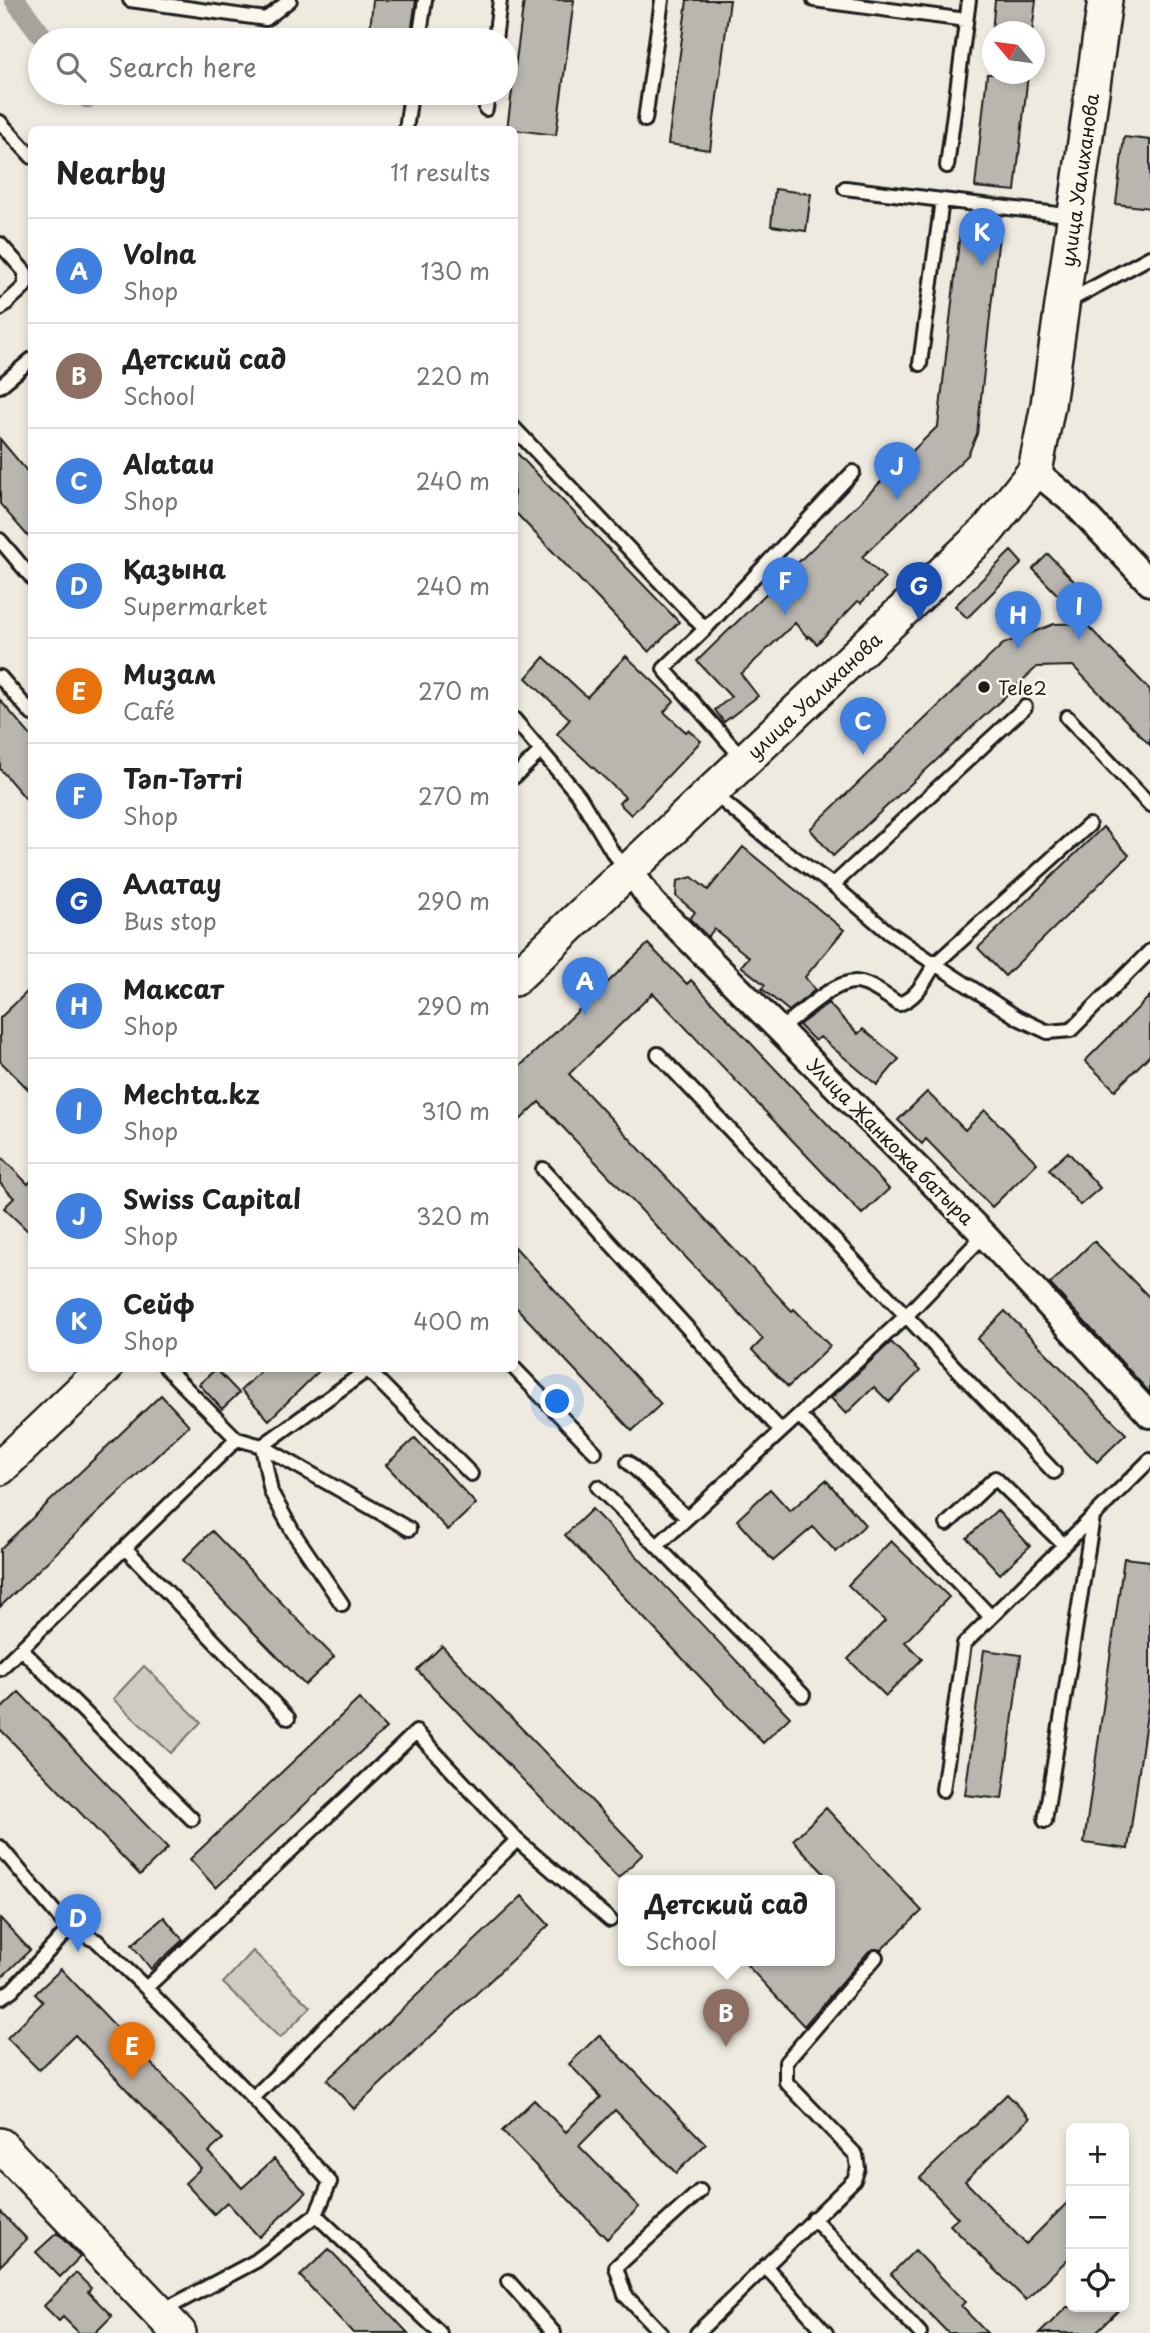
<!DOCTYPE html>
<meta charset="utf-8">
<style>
body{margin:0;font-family:"Playpen Sans",sans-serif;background:#f2f2f2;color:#222}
.controls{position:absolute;right:21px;bottom:21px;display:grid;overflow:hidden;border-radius:10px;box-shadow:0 4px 10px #0003}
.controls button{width:63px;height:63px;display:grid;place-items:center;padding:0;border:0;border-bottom:2px solid #e0e0e0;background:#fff;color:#222;font:35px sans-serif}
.compass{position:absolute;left:982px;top:21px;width:63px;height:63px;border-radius:50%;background:#fff;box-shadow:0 4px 10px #0003;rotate:299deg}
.you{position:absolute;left:558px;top:1402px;width:24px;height:24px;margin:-18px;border:5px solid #fff;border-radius:50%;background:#1a73e8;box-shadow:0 0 0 10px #1a73e833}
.badge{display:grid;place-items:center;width:46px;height:46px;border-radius:50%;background:#b45309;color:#fff;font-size:23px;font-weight:700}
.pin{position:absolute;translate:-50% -58px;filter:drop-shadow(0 2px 4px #0008)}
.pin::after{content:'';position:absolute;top:37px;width:24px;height:21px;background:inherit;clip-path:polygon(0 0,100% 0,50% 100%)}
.popup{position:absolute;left:618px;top:1875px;width:217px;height:91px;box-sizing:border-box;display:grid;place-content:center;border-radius:10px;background:#fff;filter:drop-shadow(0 2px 5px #0005);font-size:23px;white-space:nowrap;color:#767676}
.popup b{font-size:26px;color:#222}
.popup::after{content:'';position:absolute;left:50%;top:100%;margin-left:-14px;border:14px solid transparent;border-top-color:#fff}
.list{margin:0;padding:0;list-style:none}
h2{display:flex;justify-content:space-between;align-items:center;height:91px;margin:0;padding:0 28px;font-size:30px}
h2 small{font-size:23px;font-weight:400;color:#767676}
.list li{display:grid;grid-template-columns:46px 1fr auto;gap:21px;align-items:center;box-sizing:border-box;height:105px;padding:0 28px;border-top:2px solid #e0e0e0}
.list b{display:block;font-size:26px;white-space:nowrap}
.list p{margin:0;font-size:23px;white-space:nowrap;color:#767676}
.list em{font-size:23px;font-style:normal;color:#767676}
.icon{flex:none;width:38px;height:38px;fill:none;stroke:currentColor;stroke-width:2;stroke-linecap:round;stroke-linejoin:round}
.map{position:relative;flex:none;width:1150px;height:2333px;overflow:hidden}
.search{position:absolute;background:#fff;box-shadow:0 4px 10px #0003;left:28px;top:28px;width:490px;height:77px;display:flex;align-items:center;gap:18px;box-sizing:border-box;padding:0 24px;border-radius:38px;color:#767676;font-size:26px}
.panel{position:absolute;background:#fff;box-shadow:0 4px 10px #0003;left:28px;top:126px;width:490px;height:1246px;border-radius:10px}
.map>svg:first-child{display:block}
.green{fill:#ceccc2;stroke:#75746f;stroke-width:2}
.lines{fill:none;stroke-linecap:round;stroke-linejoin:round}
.canal{stroke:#a6a39d;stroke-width:21}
.building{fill:#b9b6af;stroke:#1c1c1c;stroke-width:2}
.lane-casing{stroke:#1c1c1c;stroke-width:18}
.street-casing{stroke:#1c1c1c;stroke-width:30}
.secondary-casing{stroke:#1c1c1c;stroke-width:38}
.lane{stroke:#fbf7ec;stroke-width:12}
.street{stroke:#fbf7ec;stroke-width:24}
.secondary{stroke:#fbf7ec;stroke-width:33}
.poi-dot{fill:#1c1c1c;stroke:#fbf7ec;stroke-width:2.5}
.labels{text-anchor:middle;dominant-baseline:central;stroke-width:5;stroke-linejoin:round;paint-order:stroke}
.street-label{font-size:19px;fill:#1c1c1c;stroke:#fbf7ec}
.poi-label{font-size:19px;fill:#1c1c1c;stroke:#fbf7ec;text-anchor:start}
</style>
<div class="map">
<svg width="1150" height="2333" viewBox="0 0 1150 2333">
<rect width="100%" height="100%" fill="#eeeadf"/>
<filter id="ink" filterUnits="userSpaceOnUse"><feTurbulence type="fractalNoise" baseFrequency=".0143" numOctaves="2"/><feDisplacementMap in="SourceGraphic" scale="14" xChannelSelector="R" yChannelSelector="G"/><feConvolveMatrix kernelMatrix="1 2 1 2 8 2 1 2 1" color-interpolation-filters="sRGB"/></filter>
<g filter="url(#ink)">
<!-- green -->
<path class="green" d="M144,1666L201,1722L171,1753L113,1699Z
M253,1951L311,2007L280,2038L223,1983Z"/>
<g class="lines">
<!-- canal -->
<path class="canal" d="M15,0L45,40
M83,93L87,98"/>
</g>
<!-- building -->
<path class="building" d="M373,0H416L410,40H369Z
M524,0H574L556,135L507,129Z
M687,0H730L710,150L668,144Z
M995,0H1036L1032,32H992Z
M987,74H1028L1015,191L975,187Z
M1124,137L1150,140V208L1116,204Z
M775,189L811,194L806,231L771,226Z
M961,223L1000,226L977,434L968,455L862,557L885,578L861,603L858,601L817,644L809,636L808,638L795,623L741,674L758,696L724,722L715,710L731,697L697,661L938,426Z
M0,439L32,477V541L0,504Z
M514,450L679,622L649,652L514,511Z
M1011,551L1022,563L967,618L955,606Z
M1048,554L1088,596L1073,611L1033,569Z
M1085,623L1150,690V745L1073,666L1037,667L833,856L810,829L1003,644L1054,624Z
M626,656L674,701L664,712L686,732L688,730L701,741L631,815L619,803L625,797L557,734L570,719L526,678L544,657L587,697Z
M0,700L32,737V806L0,769Z
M1103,827L1129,855L1005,976L978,948Z
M743,847L844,930L805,977L815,990L789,1011L762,989L765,985L741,966L749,957L714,929L708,937L690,919L695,912L676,896L677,881L692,877L708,890Z
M648,944L687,984L691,980L889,1189L862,1214L653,993L569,1074L792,1311L794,1309L830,1346L788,1387L752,1350L763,1339L539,1102L514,1126V1072Z
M32,987V1093L0,1061V1018Z
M1150,996V1055L1115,1090L1085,1061Z
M828,1003L858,1034L863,1029L899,1059L877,1085L820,1037L815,1041L799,1025Z
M927,1092L965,1130L985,1110L1037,1163L992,1207L926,1139L922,1144L898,1120Z
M1068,1152L1100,1188L1080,1205L1049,1169Z
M0,1156L28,1184L32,1180V1235L4,1208L14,1198L0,1183Z
M1094,1241L1150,1298V1393L1050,1284Z
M514,1246L661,1404L632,1431L514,1305Z
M1005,1311L1126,1434L1097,1462L977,1339Z
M891,1342L920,1371L889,1402L874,1387L846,1414L831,1398Z
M264,1368H322L269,1420L241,1390Z
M216,1369L239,1393L222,1409L199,1384Z
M161,1395L189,1425L0,1607V1549Z
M415,1438L476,1504L448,1530L386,1465Z
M826,1480L865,1525L836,1552L813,1527L773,1561L737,1520L770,1489L790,1511Z
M592,1509L790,1717L763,1743L565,1535Z
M997,1510L1030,1546L1000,1574L967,1538Z
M212,1531L334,1657L305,1685L183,1560Z
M891,1541L949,1597L905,1642L922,1659L886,1696L848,1659L885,1621L848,1585Z
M1124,1558L1150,1561V1692L1128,1849L1084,1843Z
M442,1646L643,1854L618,1878L417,1670Z
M984,1650L1021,1655L1002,1799L965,1795Z
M19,1692L168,1848L140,1875L0,1729V1710Z
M359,1699L386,1728L216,1888L190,1859Z
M826,1808L922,1911L881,1950L874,1949L869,1951L804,2026L743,1961H829V1879L793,1840Z
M522,1896L549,1925L354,2109L327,2080Z
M164,1917L183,1940L151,1969L132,1945Z
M0,1918L30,1950L0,1979Z
M61,1969L223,2139L209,2152L242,2188L274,2159L306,2193L259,2237L227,2202L214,2214L185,2183L201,2168L75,2035L39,2070L7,2038L43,2002L35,1994Z
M599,2035L706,2144L676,2173L615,2110L579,2146L639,2207L607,2239L502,2131L534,2100L566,2132L601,2097L569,2064Z
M1007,2094L1030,2118L965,2181L1026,2244L1071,2199V2256L1026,2300L950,2225L958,2218L920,2178Z
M0,2211L27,2239L0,2266Z
M57,2233L80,2257L60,2277L36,2252Z
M329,2249L408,2333H353L300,2276Z
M915,2250L965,2302L961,2306L987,2333H948L891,2274Z
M76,2273L91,2288L88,2292L112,2316L95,2333H79L63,2317L59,2321L44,2306Z
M1067,2307H1122L1095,2333H1040Z"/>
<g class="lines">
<defs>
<path id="lane" d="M130,0L266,19L290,0
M814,0L966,20
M419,40L425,0
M495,40L500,0
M486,109L488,93
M645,120L662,0
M0,122L32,157
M406,130L411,93
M947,166L969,0
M845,188L942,200
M0,244L25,272V286L0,309
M1065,303L1150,257
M920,364L942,200L1074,216
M0,386L32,359
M514,428L705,629
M0,540L32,578
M0,677L32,714
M1067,717L1150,805
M514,719L579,796L613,853L628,869
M744,760L664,669L705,629L853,472
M514,777L541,751
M712,792L772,842L833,885L1025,707
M833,885L888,932L935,964L1089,825
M790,1021C806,1009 834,982 855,982C869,982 887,997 899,1004C918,997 925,980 935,964L1018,1018L1048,1032L1071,1030L1150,951
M658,1054L1054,1472
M543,1169L781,1431
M370,1368L262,1446L409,1529
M514,1368L595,1452
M368,1370L471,1474
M799,1415L991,1617
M237,1439L262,1446L271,1492L293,1532L342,1604
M628,1462L687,1518
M598,1487L657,1546
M947,1524L995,1478L1064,1545
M125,1548L288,1718
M21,1649L192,1819
M0,1669L237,1439L166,1368
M803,1695L657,1546L906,1316L984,1235
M943,1790L964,1644L1150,1460
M1045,1821L1093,1517
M517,1840L610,1920
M0,1847L69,1929L12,1990L0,1998
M69,1929L97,1941L146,1988L253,2098L330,2182L316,2215L256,2261L162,2311
M146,1988L416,1732L517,1840L253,2098
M316,2215L440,2333
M813,2218L920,2333
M765,2266L826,2333
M508,2281L554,2333
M661,2333L625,2295L616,2267L700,2191
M697,2333L854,2180L858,2168L856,2155L786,2082V2062L876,1957"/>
<path id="street" d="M1035,471L1075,504L1150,583
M630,870L652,902L984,1235L1150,1415"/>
<path id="secondary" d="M514,979L988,530L1035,471L1048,405L1105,0
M0,1468L105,1368
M0,2145L179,2333"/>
</defs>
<!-- lane casing -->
<use href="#lane" class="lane-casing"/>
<!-- street casing -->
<use href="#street" class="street-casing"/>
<!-- secondary casing -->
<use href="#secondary" class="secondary-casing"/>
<!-- lane -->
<use href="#lane" class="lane"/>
<!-- street -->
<use href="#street" class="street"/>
<!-- secondary -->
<use href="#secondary" class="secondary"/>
</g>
</g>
<!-- markers -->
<circle class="poi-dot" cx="984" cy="687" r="7"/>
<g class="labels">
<!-- street labels -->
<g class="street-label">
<text transform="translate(1079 180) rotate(-82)">улица Уалиханова</text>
<text transform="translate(814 695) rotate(-43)">улица Уалиханова</text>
<text transform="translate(891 1141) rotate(45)">Улица Жанкожа батыра</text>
</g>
<!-- poi labels -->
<g class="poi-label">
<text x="998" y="687">Tele2</text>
</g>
</g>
</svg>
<div class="controls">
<button>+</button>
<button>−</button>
<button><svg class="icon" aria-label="locate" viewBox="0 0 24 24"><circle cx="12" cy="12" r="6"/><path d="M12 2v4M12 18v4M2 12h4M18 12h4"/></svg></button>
</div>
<svg class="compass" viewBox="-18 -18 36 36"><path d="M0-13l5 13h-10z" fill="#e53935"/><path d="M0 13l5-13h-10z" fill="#767676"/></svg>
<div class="you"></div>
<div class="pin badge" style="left:585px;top:1015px;background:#3f7fe0">A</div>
<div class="pin badge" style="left:726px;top:2047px;background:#8d6e63">B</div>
<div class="popup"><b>Детский сад</b>School</div>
<div class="pin badge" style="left:863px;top:755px;background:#3f7fe0">C</div>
<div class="pin badge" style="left:78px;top:1952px;background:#3f7fe0">D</div>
<div class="pin badge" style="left:132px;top:2080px;background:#e8710a">E</div>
<div class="pin badge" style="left:785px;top:615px;background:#3f7fe0">F</div>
<div class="pin badge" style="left:919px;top:620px;background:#1a4fb4">G</div>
<div class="pin badge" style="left:1018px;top:649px;background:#3f7fe0">H</div>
<div class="pin badge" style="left:1079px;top:640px;background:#3f7fe0">I</div>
<div class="pin badge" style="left:897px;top:500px;background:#3f7fe0">J</div>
<div class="pin badge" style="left:982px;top:266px;background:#3f7fe0">K</div>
<div class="search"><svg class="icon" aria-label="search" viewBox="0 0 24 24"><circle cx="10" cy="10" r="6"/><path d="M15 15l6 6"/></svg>Search here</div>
<section class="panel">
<h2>Nearby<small>11 results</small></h2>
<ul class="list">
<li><span class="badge" style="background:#3f7fe0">A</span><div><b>Volna</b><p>Shop</p></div><em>130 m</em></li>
<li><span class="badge" style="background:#8d6e63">B</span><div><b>Детский сад</b><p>School</p></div><em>220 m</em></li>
<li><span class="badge" style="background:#3f7fe0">C</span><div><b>Alatau</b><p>Shop</p></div><em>240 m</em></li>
<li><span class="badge" style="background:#3f7fe0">D</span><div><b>Қазына</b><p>Supermarket</p></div><em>240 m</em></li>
<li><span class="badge" style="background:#e8710a">E</span><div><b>Мизам</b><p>Café</p></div><em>270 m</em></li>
<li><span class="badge" style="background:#3f7fe0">F</span><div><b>Тәп-Тәтті</b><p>Shop</p></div><em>270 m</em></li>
<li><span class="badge" style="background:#1a4fb4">G</span><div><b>Алатау</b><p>Bus stop</p></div><em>290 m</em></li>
<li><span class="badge" style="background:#3f7fe0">H</span><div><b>Максат</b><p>Shop</p></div><em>290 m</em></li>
<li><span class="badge" style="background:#3f7fe0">I</span><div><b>Mechta.kz</b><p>Shop</p></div><em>310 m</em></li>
<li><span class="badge" style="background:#3f7fe0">J</span><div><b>Swiss Capital</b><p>Shop</p></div><em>320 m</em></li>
<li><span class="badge" style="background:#3f7fe0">K</span><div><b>Сейф</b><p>Shop</p></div><em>400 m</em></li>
</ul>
</section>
</div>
